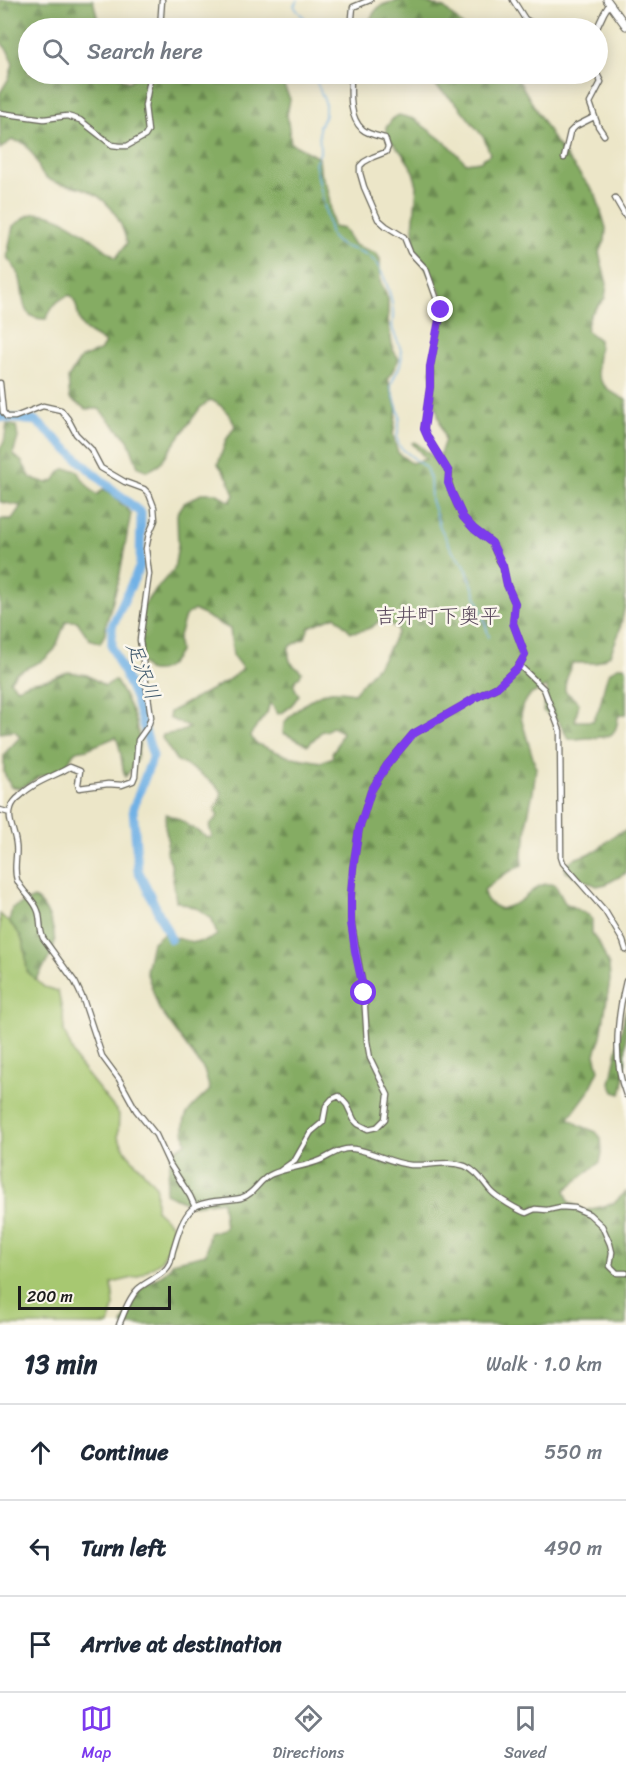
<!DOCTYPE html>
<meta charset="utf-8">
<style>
body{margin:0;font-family:Sriracha,"Klee One",sans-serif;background:#f6f6f7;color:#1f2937}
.scale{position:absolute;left:18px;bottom:15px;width:153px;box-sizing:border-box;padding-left:6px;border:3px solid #1c1c1c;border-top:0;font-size:16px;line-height:21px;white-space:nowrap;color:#1c1c1c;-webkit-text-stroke:4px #fbf7ec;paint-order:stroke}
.stop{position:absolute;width:18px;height:18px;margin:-14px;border:4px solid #7c3aed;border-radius:50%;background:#fff}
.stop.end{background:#7c3aed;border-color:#fff;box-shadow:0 2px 6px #0008}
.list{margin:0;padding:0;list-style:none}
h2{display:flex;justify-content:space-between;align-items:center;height:78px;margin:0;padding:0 24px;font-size:26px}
h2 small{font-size:20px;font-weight:400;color:#747a83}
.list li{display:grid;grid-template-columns:39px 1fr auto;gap:18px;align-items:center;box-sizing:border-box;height:96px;padding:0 24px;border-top:2px solid #e0e1e3}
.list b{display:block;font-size:22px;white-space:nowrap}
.list em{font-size:20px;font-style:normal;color:#747a83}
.icon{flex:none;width:33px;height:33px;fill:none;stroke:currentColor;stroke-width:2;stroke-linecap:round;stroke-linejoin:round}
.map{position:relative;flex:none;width:626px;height:1325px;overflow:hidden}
.search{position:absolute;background:#fff;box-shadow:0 3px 15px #0003;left:18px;right:18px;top:18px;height:66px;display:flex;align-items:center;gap:15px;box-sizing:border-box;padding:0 21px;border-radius:33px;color:#747a83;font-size:22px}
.sheet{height:366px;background:#fff}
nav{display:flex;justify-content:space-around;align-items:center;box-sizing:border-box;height:84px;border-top:2px solid #e0e1e3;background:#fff;font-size:16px;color:#747a83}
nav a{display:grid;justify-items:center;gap:3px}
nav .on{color:#7c3aed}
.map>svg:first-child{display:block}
.grass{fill:#a7c871;stroke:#627246;stroke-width:1.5}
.forest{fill:url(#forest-firs);stroke:#506440;stroke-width:1.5;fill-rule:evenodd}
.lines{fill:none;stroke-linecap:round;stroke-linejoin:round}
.stream{stroke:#71b1e5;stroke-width:1.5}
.river{stroke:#71b1e5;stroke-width:9}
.minor-casing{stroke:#656358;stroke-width:7}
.secondary-casing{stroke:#656358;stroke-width:9}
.minor{stroke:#fff;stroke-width:4.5}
.secondary{stroke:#fff;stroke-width:7}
.route{stroke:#7c3aed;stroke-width:8}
.labels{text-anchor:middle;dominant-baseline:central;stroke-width:5;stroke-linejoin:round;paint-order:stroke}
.water-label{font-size:20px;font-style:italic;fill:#3e586c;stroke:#fbf7ec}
.quarter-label{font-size:21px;fill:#59485c;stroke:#fbf7ec}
</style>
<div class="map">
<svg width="626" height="1325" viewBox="0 0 626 1325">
<defs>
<pattern id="forest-firs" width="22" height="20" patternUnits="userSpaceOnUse" patternTransform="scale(1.5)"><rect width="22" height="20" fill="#85ac63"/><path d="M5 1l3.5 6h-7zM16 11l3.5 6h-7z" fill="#6c8b51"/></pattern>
</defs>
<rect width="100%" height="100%" fill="#fbf7ec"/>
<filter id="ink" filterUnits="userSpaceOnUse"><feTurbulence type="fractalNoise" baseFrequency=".0167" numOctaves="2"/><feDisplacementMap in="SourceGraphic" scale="12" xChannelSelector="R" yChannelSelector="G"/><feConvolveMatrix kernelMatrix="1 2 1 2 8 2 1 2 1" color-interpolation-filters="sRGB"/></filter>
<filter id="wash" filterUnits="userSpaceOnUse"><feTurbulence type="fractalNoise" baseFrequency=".008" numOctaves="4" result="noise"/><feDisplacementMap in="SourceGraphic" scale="24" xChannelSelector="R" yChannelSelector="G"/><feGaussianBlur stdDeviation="1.35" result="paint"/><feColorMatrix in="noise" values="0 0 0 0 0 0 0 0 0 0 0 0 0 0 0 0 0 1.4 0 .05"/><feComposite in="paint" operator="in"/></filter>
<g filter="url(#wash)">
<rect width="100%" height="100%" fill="#ece6c8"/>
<!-- grass -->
<path class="grass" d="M0,914L19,932L25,948L27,971L44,987L58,991L63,1015L64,1031L77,1062L119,1114L118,1137L127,1153L156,1186V1210L172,1225L173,1241L161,1261L137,1277L112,1283L114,1307L109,1325H0Z"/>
<!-- forest -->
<path class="forest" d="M0,0H93L100,28H28V74H115L129,82L138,74H276L284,86L290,99L287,115L291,143L319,158L320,171L328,189L333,227L344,229L354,245L376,253L380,259V281L388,299V321L393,350L399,359L388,379L397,408L393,435L398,453L411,463L426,459L412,443L415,442L436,459L439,457L445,440L434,399L431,370L447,306L436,283L414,248L413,229L417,186L412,168L401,152L388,138L386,128L393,118L399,115L414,119L450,146L466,163L480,161L490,154L484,138L457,104L430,81L411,74H515L555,142L596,195L606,228L605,241L599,253L607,284L605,298L590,315L586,330L599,340C600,349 597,356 597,365C596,384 612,393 626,400L625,606L619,633L610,655L596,663H572C570,672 564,681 565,691L579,703L575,721H593C596,714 600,708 601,701C605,687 604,667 624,666L626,669V714L618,716C617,739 608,737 588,738C582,738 576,740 569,739C564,733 562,725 557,720C552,716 548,715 543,711C544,702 549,695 547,686L530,695L522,706L521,718L536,768L533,792L527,820L526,840L522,852V865L505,874L484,890C484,900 492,906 501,909C507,907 514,905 520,901C532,893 538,880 555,885L565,903L590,916L592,920V934L600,945L609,966L610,980L601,1036L595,1054L599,1070L589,1091L569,1118L581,1126L596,1132L601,1138L602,1153L600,1162L565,1190L569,1202L584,1211L614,1203L626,1192V1325H122C127,1314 132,1299 140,1290C152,1276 163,1280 173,1262L206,1254L209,1233L225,1228L222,1201L192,1205L165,1193L172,1152L186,1143C179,1112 190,1110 210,1090L204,1070L159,1009L146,971L152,943L164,933C183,940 198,948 217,935L212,919L198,909L176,901L171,863L166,851L168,839L165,827L166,814C182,818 194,831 209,838L212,837C207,821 210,827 218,816L215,811L222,793L219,788L198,772L176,760L162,738L163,735L180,732L189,728C184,723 175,722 169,718L170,712L225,682L243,669L233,656L230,629L194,610L185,616L178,639L179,652C171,665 163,675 147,670L140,660V611L151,595L174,569L178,546L177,514L184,503L203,493H216L230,502L234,495L228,478L218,464L226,440L235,426C230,413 223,406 211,400L200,408L159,465L148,471L138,467L128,440L99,409H86L70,399L68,378L81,358L100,351L105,343C98,336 87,334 82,326C76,316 79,303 70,295C56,300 53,306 46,319C15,320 27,292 18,273C15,267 10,262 7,257L13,226C18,223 24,218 29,215C55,205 97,243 116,258L127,243C121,217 107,197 82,188C69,184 53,185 43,175C39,171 38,163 35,158C32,153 28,148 24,143L12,140L0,149V93L9,78L13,64L8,51L0,41ZM335,616L351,632C363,631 374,629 381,618L397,629V633L383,659L354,693C347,692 338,690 331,691C316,693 293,712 284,723L283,733L308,745L322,731H326L332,727L342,732L336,748L332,753L333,756L331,758L321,762L287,756L255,743L251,736L252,732L267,713L270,702L278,714C287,712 294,703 299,695C288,679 297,684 302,672C290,663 288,663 289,647L305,638L309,627Z
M404,0H416L444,8L465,28H366C376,5 379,4 404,0Z
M7,424L16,426L18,438L13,454L22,462L31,478L47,483L55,480C62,467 64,467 78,471C83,481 88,488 97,495L103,489L112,494L131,513L119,579L106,624L105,634L100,643L89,639L77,621H66L55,649L44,660L16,673L10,681L17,688L29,683L50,679L68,672L87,675L105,686L115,680C133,709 153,749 125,777C121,764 122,750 116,737L87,749L76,751L73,754L65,769L38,777L21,788L11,787L4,773V754L20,737L15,731L0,733V519H12L21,506L0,502V448L4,442Z
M626,830V873L606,884L597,886L566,872L565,866L574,859L596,851L616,834Z
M34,898C41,902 46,910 49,917C62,947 50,955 36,980L27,971C25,949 26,938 9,922L12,908Z
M626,1009C626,1028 626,1081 621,1094L614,1092L610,1083Z"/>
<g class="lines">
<!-- stream -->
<path class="stream" d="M298,0L294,5C298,16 306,14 311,28
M315,74L314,76L325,102V116L319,126L320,153L315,163L331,236C339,250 358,247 370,257C383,267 392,296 393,312C394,318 391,324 393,330C396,340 404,350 401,361C400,370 392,377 391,387L400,416L397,439L400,447L426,468L430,479L431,500L440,527L453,552L463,562L466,568L482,612L489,637"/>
<!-- river -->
<path class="river" d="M0,417L36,421L100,479L141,513L140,566L112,626V647L135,698L153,756L133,809L138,870L171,939"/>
</g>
</g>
<g filter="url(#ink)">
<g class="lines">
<defs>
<path id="minor" d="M513,0L525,19L530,22L555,28
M160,28L162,0
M351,28L353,7L370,0
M597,28L604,13L610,3
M597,74L601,82L590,103L598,126L604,135
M0,113L44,119L67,116L80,120L112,145L120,146H127L145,136L148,131L145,106L151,74
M564,158L570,132L576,126L594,117
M615,198L626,217
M0,383L3,412L7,417H15L43,406L61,410L68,419L76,434L91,449L101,468L125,482L144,489L149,494L154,507L155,520L149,534L146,549L149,574L140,640L151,717L148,726L138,740L135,776L133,781L122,785L108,784L79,788L78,784L80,771L70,767C53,777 33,782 19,797C16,799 12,804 11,808C7,820 15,832 16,844C18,856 13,868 17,880C22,892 34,899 38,911C41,919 39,929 43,938L75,982L83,999L102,1056L119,1079L136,1110L156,1135L169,1163L190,1196L195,1207
M519,665L544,689L560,731L561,857L563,863L605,911L623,941L626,950
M0,810L10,813
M626,981C617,1018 612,1059 626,1095
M281,1170L295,1160L311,1132L323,1122L326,1106L332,1099L339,1096L347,1105L354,1120L358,1124L368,1129L377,1127L385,1119L388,1095L370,1058L367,1041L364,993L351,922V895L353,868L359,829L371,791L387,765L413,734L462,706L475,698L497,687L518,667L525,655L513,623L515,603L507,585L503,566L499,560L492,543L474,529L463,517L452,493L449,483V472L428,438L424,429L430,387V367L441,311L426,269L410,252L404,237L386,226L378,219L364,187L360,173V166L364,162L373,157L386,152L388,147L385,138C378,136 367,134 362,129C348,116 351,91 351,74
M119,1325C124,1313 129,1298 138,1289C148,1280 164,1276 170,1263C171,1260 172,1254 173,1250C177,1237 182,1218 192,1209C202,1200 228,1201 241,1198C255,1194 259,1179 272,1174C288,1167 305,1167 321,1160C332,1155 341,1147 354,1149C375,1152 390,1163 411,1165C429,1166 448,1160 465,1166C477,1171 484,1183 491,1191C497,1198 518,1210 526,1213L535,1209L547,1210L561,1207L575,1208L589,1214L602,1226L610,1244L612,1252L610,1266L617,1273H626"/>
<path id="secondary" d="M607,0L626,26"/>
</defs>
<!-- minor casing -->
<use href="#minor" class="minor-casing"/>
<!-- secondary casing -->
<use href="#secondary" class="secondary-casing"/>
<!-- minor -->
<use href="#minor" class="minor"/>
<!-- secondary -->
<use href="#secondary" class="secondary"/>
</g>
</g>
<g class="lines" filter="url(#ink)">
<!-- route -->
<path class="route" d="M364,993L355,951L351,922V895L353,868L359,829L371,791L387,765L413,734L462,706L475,698L497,687L518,667L525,655L513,623L515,603L507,585L503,566L492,543L474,529L463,517L452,493L448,483L449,472L428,438L424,429L430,387V367L441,310"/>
</g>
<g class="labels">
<!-- water labels -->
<g class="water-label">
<text transform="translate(143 671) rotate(69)">足沢川</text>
</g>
<!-- quarter labels -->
<g class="quarter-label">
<text x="438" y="616">吉井町下奥平</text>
</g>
</g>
</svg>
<div class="scale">200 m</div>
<div class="stop" style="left:364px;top:993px"></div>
<div class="stop end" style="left:441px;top:310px"></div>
<div class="search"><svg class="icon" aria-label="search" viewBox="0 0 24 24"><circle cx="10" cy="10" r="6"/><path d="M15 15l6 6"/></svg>Search here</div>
</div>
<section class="sheet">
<h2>13 min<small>Walk · 1.0 km</small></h2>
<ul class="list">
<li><svg class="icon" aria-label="ahead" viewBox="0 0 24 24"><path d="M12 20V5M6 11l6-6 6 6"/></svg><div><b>Continue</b></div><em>550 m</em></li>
<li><svg class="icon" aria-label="left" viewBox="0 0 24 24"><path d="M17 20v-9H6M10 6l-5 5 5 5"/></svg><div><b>Turn left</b></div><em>490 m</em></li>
<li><svg class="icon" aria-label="arrive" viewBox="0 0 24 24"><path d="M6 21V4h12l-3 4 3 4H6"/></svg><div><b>Arrive at destination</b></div></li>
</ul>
</section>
<nav>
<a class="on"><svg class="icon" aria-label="map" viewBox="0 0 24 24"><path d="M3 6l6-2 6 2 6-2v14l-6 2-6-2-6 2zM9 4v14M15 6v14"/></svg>Map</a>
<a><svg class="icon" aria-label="directions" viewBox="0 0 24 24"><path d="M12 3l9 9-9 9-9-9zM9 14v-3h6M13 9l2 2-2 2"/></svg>Directions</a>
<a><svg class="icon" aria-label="saved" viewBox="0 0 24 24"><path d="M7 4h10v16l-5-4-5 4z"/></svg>Saved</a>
</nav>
